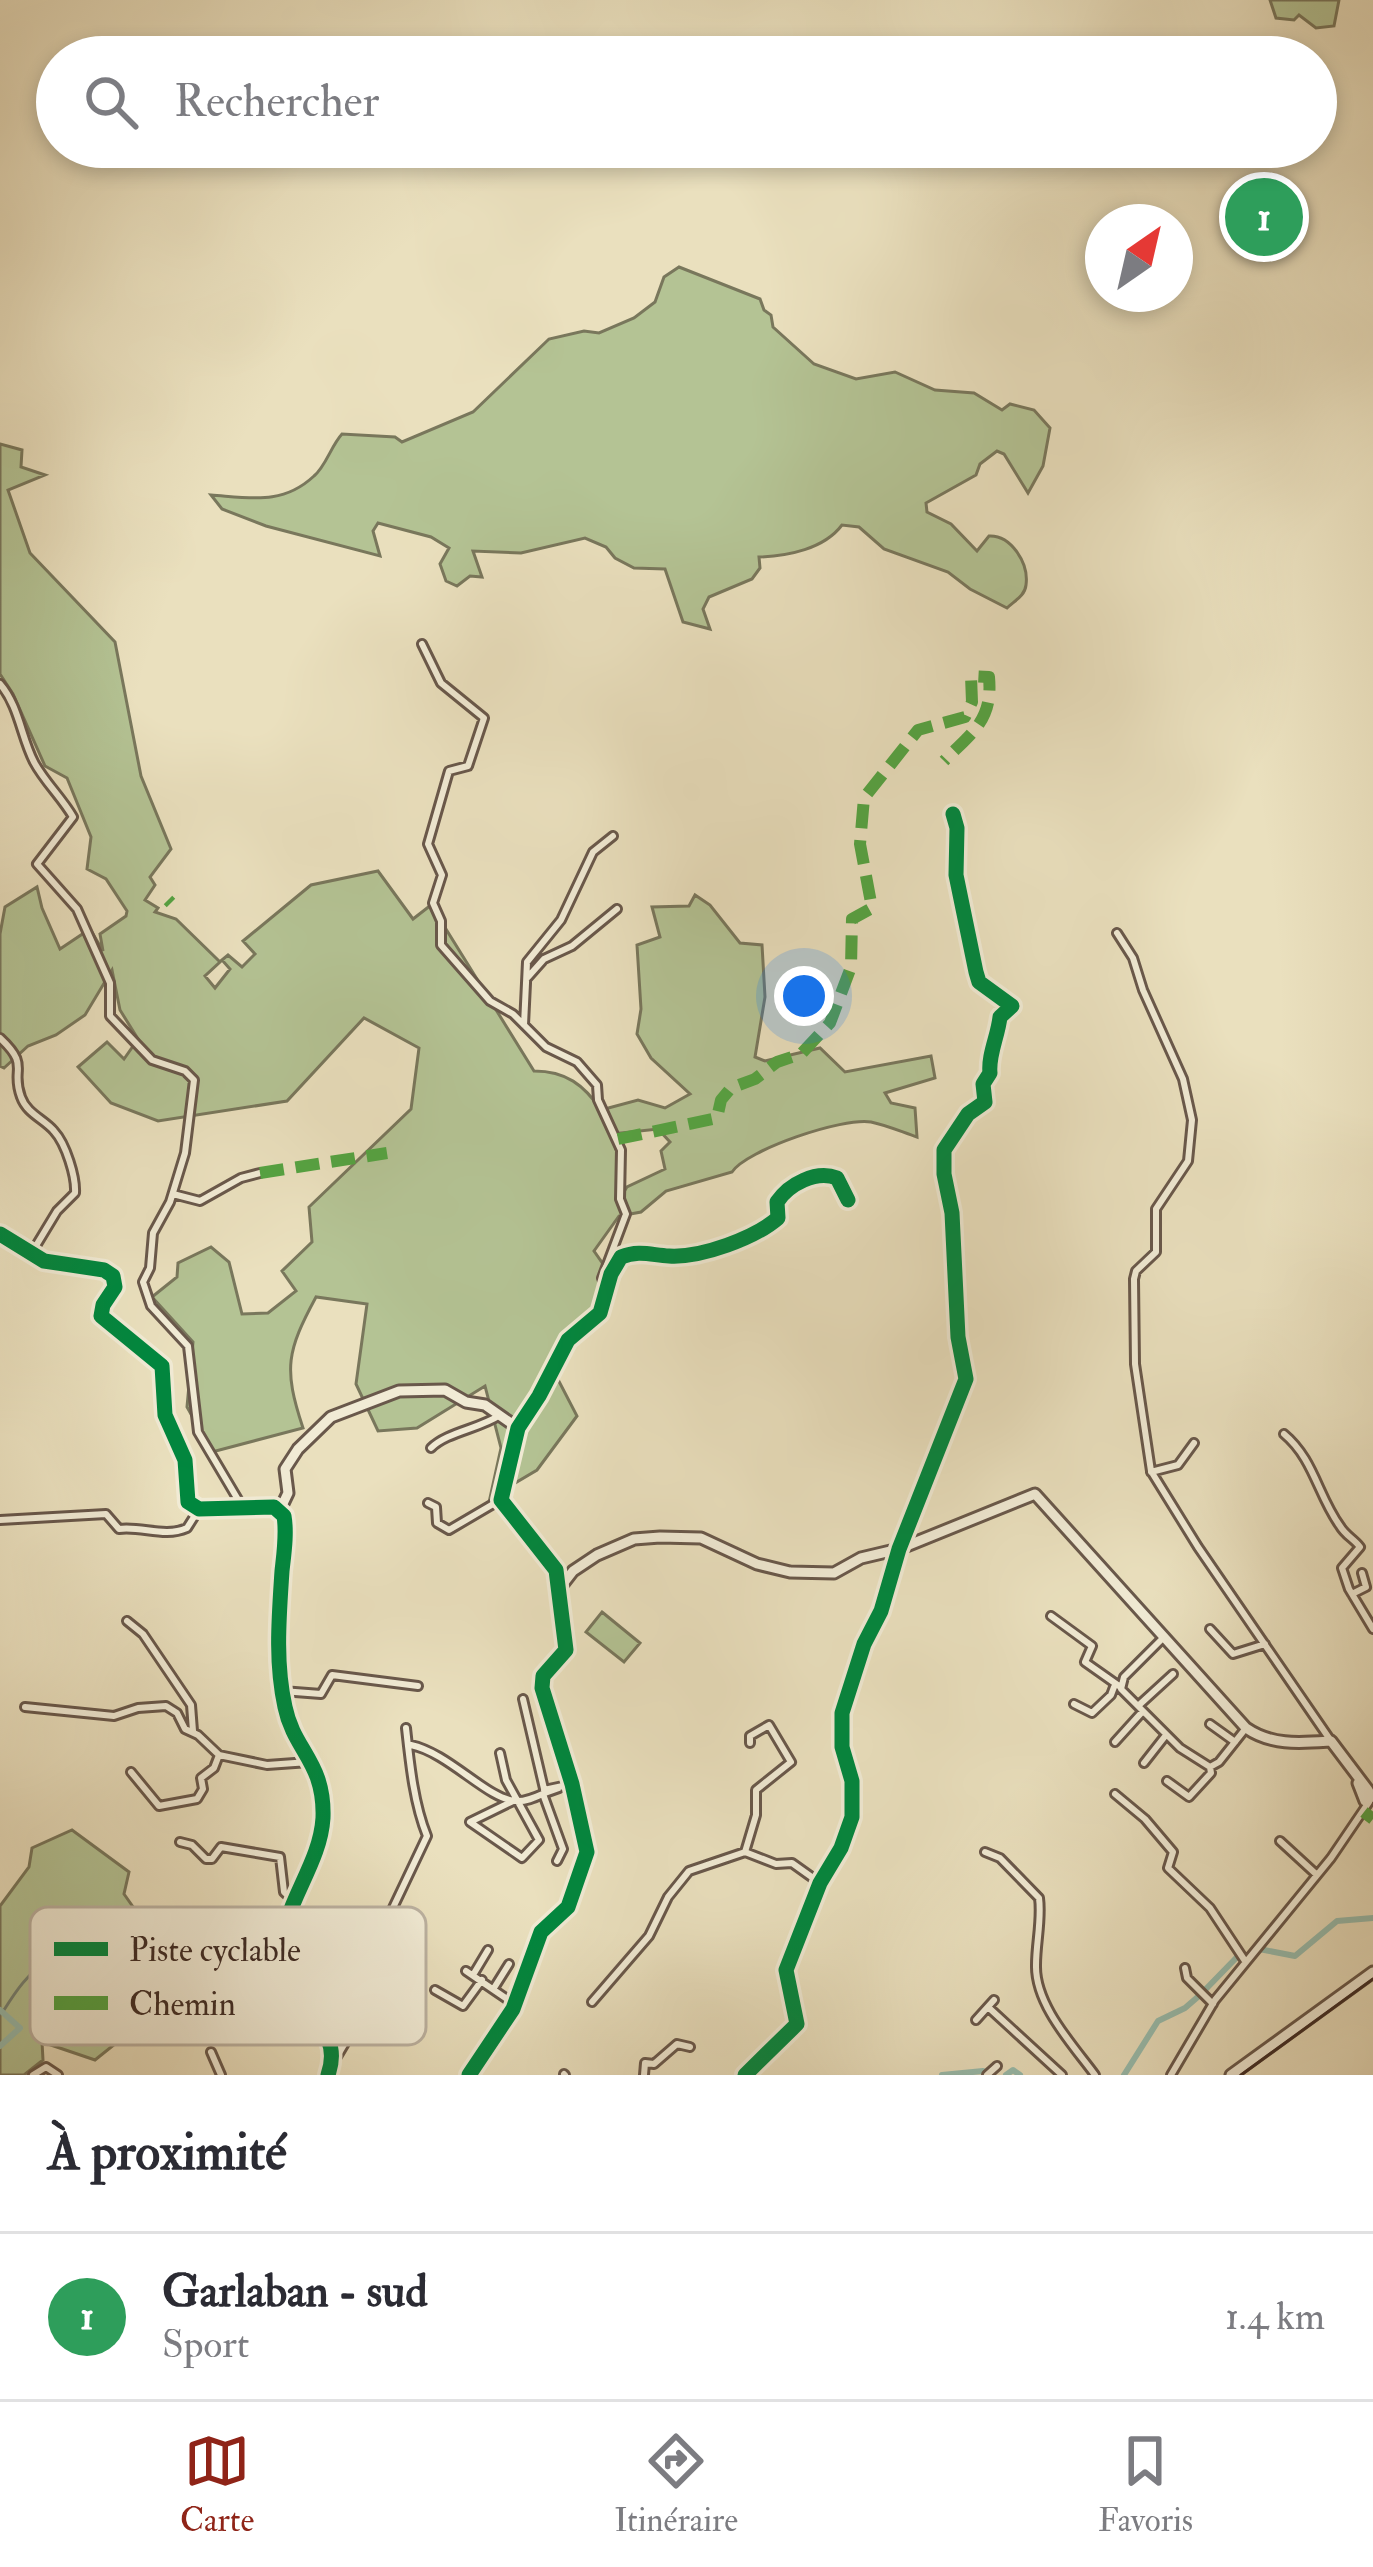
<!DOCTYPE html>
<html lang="fr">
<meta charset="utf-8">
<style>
body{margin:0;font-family:"IM FELL Double Pica",serif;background:#f7f7f7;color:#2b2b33}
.compass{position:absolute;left:1085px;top:204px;width:108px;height:108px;border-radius:50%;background:#fff;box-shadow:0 6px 18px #0003;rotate:34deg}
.you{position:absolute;left:804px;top:996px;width:42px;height:42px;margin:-30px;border:9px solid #fff;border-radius:50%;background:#1a73e8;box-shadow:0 0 0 18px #1a73e833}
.badge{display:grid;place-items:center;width:78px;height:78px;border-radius:50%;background:#8f2418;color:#fff;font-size:39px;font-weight:700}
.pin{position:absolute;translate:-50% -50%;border:6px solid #fff;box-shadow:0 3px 12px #0006}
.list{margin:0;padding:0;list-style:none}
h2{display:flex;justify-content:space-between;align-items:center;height:156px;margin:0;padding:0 48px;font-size:51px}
h2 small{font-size:39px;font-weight:400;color:#7c7c81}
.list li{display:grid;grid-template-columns:78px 1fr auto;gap:36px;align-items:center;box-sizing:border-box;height:168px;padding:0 48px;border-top:3px solid #e1e1e2}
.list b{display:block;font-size:45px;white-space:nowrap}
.list p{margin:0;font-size:39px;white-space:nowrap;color:#7c7c81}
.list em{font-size:39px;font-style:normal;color:#7c7c81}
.icon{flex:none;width:66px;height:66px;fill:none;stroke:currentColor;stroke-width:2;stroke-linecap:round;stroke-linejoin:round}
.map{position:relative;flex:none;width:1373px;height:2075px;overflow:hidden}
.search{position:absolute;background:#fff;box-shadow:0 6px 18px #0003;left:36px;right:36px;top:36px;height:132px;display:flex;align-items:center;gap:30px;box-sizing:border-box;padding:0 42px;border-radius:66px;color:#7c7c81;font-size:45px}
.sheet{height:324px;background:#fff}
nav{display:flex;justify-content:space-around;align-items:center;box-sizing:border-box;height:168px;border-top:3px solid #e1e1e2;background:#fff;font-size:33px;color:#7c7c81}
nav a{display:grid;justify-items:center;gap:6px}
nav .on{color:#8f2418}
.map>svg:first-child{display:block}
.green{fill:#b4c394;stroke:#79775c;stroke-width:3;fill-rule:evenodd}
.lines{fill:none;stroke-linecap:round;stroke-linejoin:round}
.stream{stroke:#748377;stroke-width:3}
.canal{stroke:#98bdae;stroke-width:6}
.minor-casing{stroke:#69584b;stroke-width:12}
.tertiary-casing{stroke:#69584b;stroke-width:15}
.minor{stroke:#f1ebd5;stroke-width:6}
.tertiary{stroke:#f1ebd5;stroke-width:9}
.tram{stroke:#3e2b25;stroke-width:3}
.quiet{stroke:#54a442;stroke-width:12;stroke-dasharray:24 12;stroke-linecap:butt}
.cycleway-casing{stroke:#f1ebd5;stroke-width:22}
.cycleway{stroke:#00873e;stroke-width:15}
.key{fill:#f1ebd5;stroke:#bbb1a0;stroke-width:3}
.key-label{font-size:33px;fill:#3e2b25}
</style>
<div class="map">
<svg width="1373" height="2075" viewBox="0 0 1373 2075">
<rect width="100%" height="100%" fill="#eae0be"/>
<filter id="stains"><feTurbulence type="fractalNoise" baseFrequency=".00167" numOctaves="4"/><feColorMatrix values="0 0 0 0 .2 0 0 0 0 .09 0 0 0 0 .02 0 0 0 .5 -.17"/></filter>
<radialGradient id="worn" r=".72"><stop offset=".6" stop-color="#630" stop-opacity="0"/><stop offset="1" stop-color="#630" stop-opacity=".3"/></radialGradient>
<!-- green -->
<path class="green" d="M1270,0H1339L1334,26L1316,28L1299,15L1294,20L1276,18Z
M679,267L760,299L764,310L771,315L773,327L814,364L856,379L895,372L935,390L974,393L1002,410L1010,404L1034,410L1050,428L1043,466L1028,493L1004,454L997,451L980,464L976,475L926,503L927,512L951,524L977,551L989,536C1011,535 1029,563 1026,585C1025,596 1014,601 1007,608L970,589L948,572L884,549L859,527L842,525C824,549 788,556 759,557L760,568L752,579L709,597L703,609L710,629L683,622L665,569L634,568L615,558L606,547L585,538L521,553L473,551L482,577L470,576L457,586L446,581L440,564L449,548L431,537L378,523L373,531L380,556L266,526L222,509L211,495C252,498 283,505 314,476C326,466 331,446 342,434L395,437L402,442L473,412L549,339L584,331L599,333L634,318L655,302L664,277Z
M0,444L22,450L21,467L45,475L8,490L30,553L115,642L141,776L171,849L150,877L155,885L145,900L158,908L155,912L176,919L220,962L205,976L215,988L230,969L222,960L228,955L242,967L255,954L243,941L311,885L378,871L413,919L431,905L534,1071C566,1071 584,1085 601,1110L638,1100L665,1108L690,1094L651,1058L637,1034L641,1009L637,945L660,937L652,907L689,906L695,895L710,905L740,943L762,945L765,997L755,1057L765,1061L820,1048L845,1072L931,1056L935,1078L885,1093L891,1103L915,1108L917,1137C902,1132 886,1125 871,1122C843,1117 746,1150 732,1172L666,1191L641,1212L619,1216L594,1251L617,1284L551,1366L577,1416L537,1470L490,1498L501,1448L485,1386L417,1428L378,1431L356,1384L367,1304L316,1297C287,1351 283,1368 303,1428L212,1452L187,1407L193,1342L152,1297L177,1277L178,1263L211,1247L229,1262L242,1314L268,1313L296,1291L282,1271L312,1242L309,1207L411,1109L419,1048L364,1018L287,1101L158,1121L111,1103L78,1067L107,1042L124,1059L138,1039L120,1010L112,970L85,1015L56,1035L28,1046L4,1068L0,1066V934L5,907L37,887L42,908L60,949L90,929L103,951L100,934L126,916L127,911L106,879L87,869L91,837L67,778L45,766L13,694L0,674ZM658,1129L670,1142L661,1151L665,1169L627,1187L620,1198L618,1155L611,1134Z
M602,1612L640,1643L624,1662L586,1632Z
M72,1830L129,1872L124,1894L162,1948L196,1979L95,2060L42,2042L43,2060L24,2075H0V1906L29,1867L32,1848Z"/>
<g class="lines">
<!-- stream -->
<path class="stream" d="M4,2010C14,1994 30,1969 49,1962C91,1945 150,1948 189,1967
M0,2014L1,2013"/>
<!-- canal -->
<path class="canal" d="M1259,1949L1295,1956L1337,1921L1373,1918
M1203,1992L1239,1955
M0,2010L20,2028L0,2046
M942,2075L983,2071L992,2075
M1006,2075L1013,2070L1020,2075
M1124,2075L1158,2021L1185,2008L1200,1995"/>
<defs>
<path id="minor" d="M422,644L441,683L484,718L468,766L449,771L428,844L442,875L433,903L441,921V945L490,1001L513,1014L546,1047L577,1062L597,1085L598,1100L621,1150L620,1199L626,1214L602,1278L607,1292
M0,684C19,706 21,737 34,762C44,781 62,798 73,817L37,864L77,909L110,983V1016L152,1060L185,1071L194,1080L185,1153L170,1202L153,1233L150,1268L143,1282L151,1306L188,1346L198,1432L243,1508
M1117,933L1133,958L1143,990L1183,1079L1192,1120L1188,1161L1156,1209V1252L1136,1271L1134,1279L1135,1364L1151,1471L1198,1547L1331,1741
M528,977L544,959L572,946L617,909
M524,1025L527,962L561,920L593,852L613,836
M0,1038C31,1067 10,1068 21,1097C27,1114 44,1119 54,1131C66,1144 76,1177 75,1193L57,1211L31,1254
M173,1194L200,1201L241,1178L260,1173
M518,1428L539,1396L568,1340L600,1313L611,1274L621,1257C639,1250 651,1255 669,1256C701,1258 755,1238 778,1218L777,1202C789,1184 816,1170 837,1178L848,1200
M1284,1434C1314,1459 1318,1496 1340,1526C1345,1535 1354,1539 1360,1547L1342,1568L1349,1589L1373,1629
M431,1448C447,1432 479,1429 500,1415
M1151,1472L1178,1465L1194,1443
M428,1503L436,1507L437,1523L449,1530L500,1500
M0,1520L106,1514L119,1529C143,1526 164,1538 187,1528L199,1509
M1352,1594L1366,1587L1362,1573
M1051,1616L1092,1646L1085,1662L1119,1686
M127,1621L143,1634L191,1705L193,1731
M1210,1629L1233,1654L1265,1644
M1163,1638L1124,1677L1121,1689L1180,1748L1210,1767L1219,1762L1246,1728
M282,1691L321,1694L332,1675L418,1686
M523,1699L545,1793L559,1788
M1074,1704L1092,1713L1111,1695L1114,1687
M1138,1706L1173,1674
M25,1707L114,1716L138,1708L166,1706L177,1713L185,1729L198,1735L219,1755L267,1765L309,1762
M1210,1724L1235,1742
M1115,1742L1143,1711
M411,1745C449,1753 488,1800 516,1801C526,1802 536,1797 545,1793
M500,1753L506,1780L539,1840L522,1858L470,1822L513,1801
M1144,1763L1166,1735
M131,1772L159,1806L197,1799L203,1789L201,1778L214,1768L219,1755
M1167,1781L1189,1797L1211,1773L1210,1767
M544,1790L572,1784
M543,1794L563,1849L557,1861
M1115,1794L1145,1819L1173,1852L1168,1868L1210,1908L1245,1961
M1280,1841L1317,1875
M180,1842L192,1845L206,1859H212L221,1847L280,1857L284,1892L294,1901
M745,1852L756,1815V1790L791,1762L769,1725L750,1736V1743
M985,1852L1000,1858L1039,1898C1042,1919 1036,1943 1036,1965C1035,2005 1073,2045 1095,2075
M183,1921L270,1944L278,1956
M1185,1968L1187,1978L1213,2004
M466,1971L507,1999L513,2009
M473,1975L488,1950
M494,1988L509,1964
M435,1990L463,2006L482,1980
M592,2002L649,1936L668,1897L689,1871L745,1852L776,1864L792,1863L820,1883
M988,2007L1062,2075
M976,2020L994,2000
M211,2052L221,2075
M332,2065L348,2038L373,1950L427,1836C414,1804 410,1765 406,1728
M564,2074L565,2075
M33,2075L46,2067L58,2075
M469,2075L513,2009L541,1932L568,1907L587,1852L572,1784L542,1688L543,1676L566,1650L559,1590
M644,2075L645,2063L654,2064L677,2044L690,2047
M745,2075L797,2024L786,1970L820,1883L841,1848L852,1817V1781L842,1747V1713L864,1644L881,1611L899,1549L966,1379L958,1337L952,1213L944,1174V1150L968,1114L985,1102L983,1084L990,1073C988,1055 998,1036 1000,1017L1012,1006L979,982L976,972L956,875L957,828L953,814
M987,2075L997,2066
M1171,2075L1215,2000L1331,1858L1369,1802"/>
<path id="tertiary" d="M0,1234L44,1261L104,1270L113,1276L115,1287L103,1305L101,1316L162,1366L165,1415L185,1460L188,1502L199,1509L274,1507L284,1516C287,1533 284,1553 282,1571C279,1617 275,1662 285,1707C294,1751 325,1762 323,1818C320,1867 280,1907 281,1957C283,2019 347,2019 328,2075
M278,1514L288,1493L285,1469L298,1449L331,1417L399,1391L445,1390L466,1402L485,1405L518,1428L501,1500L552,1563L559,1589
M559,1589L573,1571L597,1555L634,1539L660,1537L701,1538L757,1564L790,1572L834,1573L861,1558L899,1549L1035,1494L1246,1728C1272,1746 1301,1743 1331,1741L1368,1790
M1358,1783L1365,1801L1372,1797L1368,1790
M1231,2075L1373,1972"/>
</defs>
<!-- minor casing -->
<use href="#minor" class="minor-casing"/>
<!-- tertiary casing -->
<use href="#tertiary" class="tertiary-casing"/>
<!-- minor -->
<use href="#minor" class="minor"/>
<!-- tertiary -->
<use href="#tertiary" class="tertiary"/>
<!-- tram -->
<path class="tram" d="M1241,2075L1373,1979"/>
<!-- quiet -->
<path class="quiet" d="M168,900L171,903
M618,1139L717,1118L721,1100L731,1088L755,1079L777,1062L801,1054L830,1023L851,967L852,919L872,908L860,844L864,798L918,730L965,717L972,702L971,676L989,677C993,721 972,732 944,761
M260,1173L387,1153
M1364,1812L1373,1819"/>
<defs>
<path id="cycleway" d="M0,1234L44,1261L104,1270L113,1276L115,1287L103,1305L101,1316L162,1366L165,1415L185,1460L188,1502L199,1509L274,1507L284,1516C287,1533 284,1553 282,1571C279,1617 275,1662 285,1707C294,1751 325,1762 323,1818C320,1867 280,1907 281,1957C283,2019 347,2019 328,2075
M469,2075L513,2009L541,1932L568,1907L587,1852L572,1784L542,1688L543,1676L566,1650L556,1570L501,1500L518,1428L539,1396L568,1340L600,1313L611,1274L621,1257C639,1250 651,1255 669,1256C701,1258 755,1238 778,1218L777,1202C789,1184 816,1170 837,1178L848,1200
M745,2075L797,2024L786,1970L820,1883L841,1848L852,1817V1781L842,1747V1713L864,1644L881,1611L899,1549L966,1379L958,1337L952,1213L944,1174V1150L968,1114L985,1102L983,1084L990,1073C988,1055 998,1036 1000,1017L1012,1006L979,982L976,972L956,875L957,828L953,814"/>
</defs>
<!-- cycleway casing -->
<use href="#cycleway" class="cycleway-casing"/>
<!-- cycleway -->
<use href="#cycleway" class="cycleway"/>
</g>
<!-- legend -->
<rect x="30" y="1907" width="396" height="138" rx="18" class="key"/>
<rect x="54" y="1942" width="54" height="14" fill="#00873e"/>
<rect x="54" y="1996" width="54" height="14" fill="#54a442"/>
<g class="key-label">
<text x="129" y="1961">Piste cyclable</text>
<text x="129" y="2015">Chemin</text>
</g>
<rect width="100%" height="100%" filter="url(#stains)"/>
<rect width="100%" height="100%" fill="url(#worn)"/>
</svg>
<svg class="compass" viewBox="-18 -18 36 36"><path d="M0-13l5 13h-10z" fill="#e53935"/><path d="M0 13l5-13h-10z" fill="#7c7c81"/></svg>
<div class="you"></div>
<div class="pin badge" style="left:1264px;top:217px;background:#2e9e5b">1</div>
<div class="search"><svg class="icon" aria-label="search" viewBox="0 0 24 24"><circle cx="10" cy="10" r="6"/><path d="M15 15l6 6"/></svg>Rechercher</div>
</div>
<section class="sheet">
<h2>À proximité<small></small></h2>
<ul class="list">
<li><span class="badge" style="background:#2e9e5b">1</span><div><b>Garlaban - sud</b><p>Sport</p></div><em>1.4 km</em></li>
</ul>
</section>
<nav>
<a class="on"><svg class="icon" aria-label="map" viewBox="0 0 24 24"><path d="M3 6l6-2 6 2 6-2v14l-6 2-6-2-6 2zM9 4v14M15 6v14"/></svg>Carte</a>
<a><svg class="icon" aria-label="directions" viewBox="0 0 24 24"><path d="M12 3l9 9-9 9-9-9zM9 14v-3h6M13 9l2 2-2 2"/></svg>Itinéraire</a>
<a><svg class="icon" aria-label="saved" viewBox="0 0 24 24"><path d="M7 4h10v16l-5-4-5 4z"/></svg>Favoris</a>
</nav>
